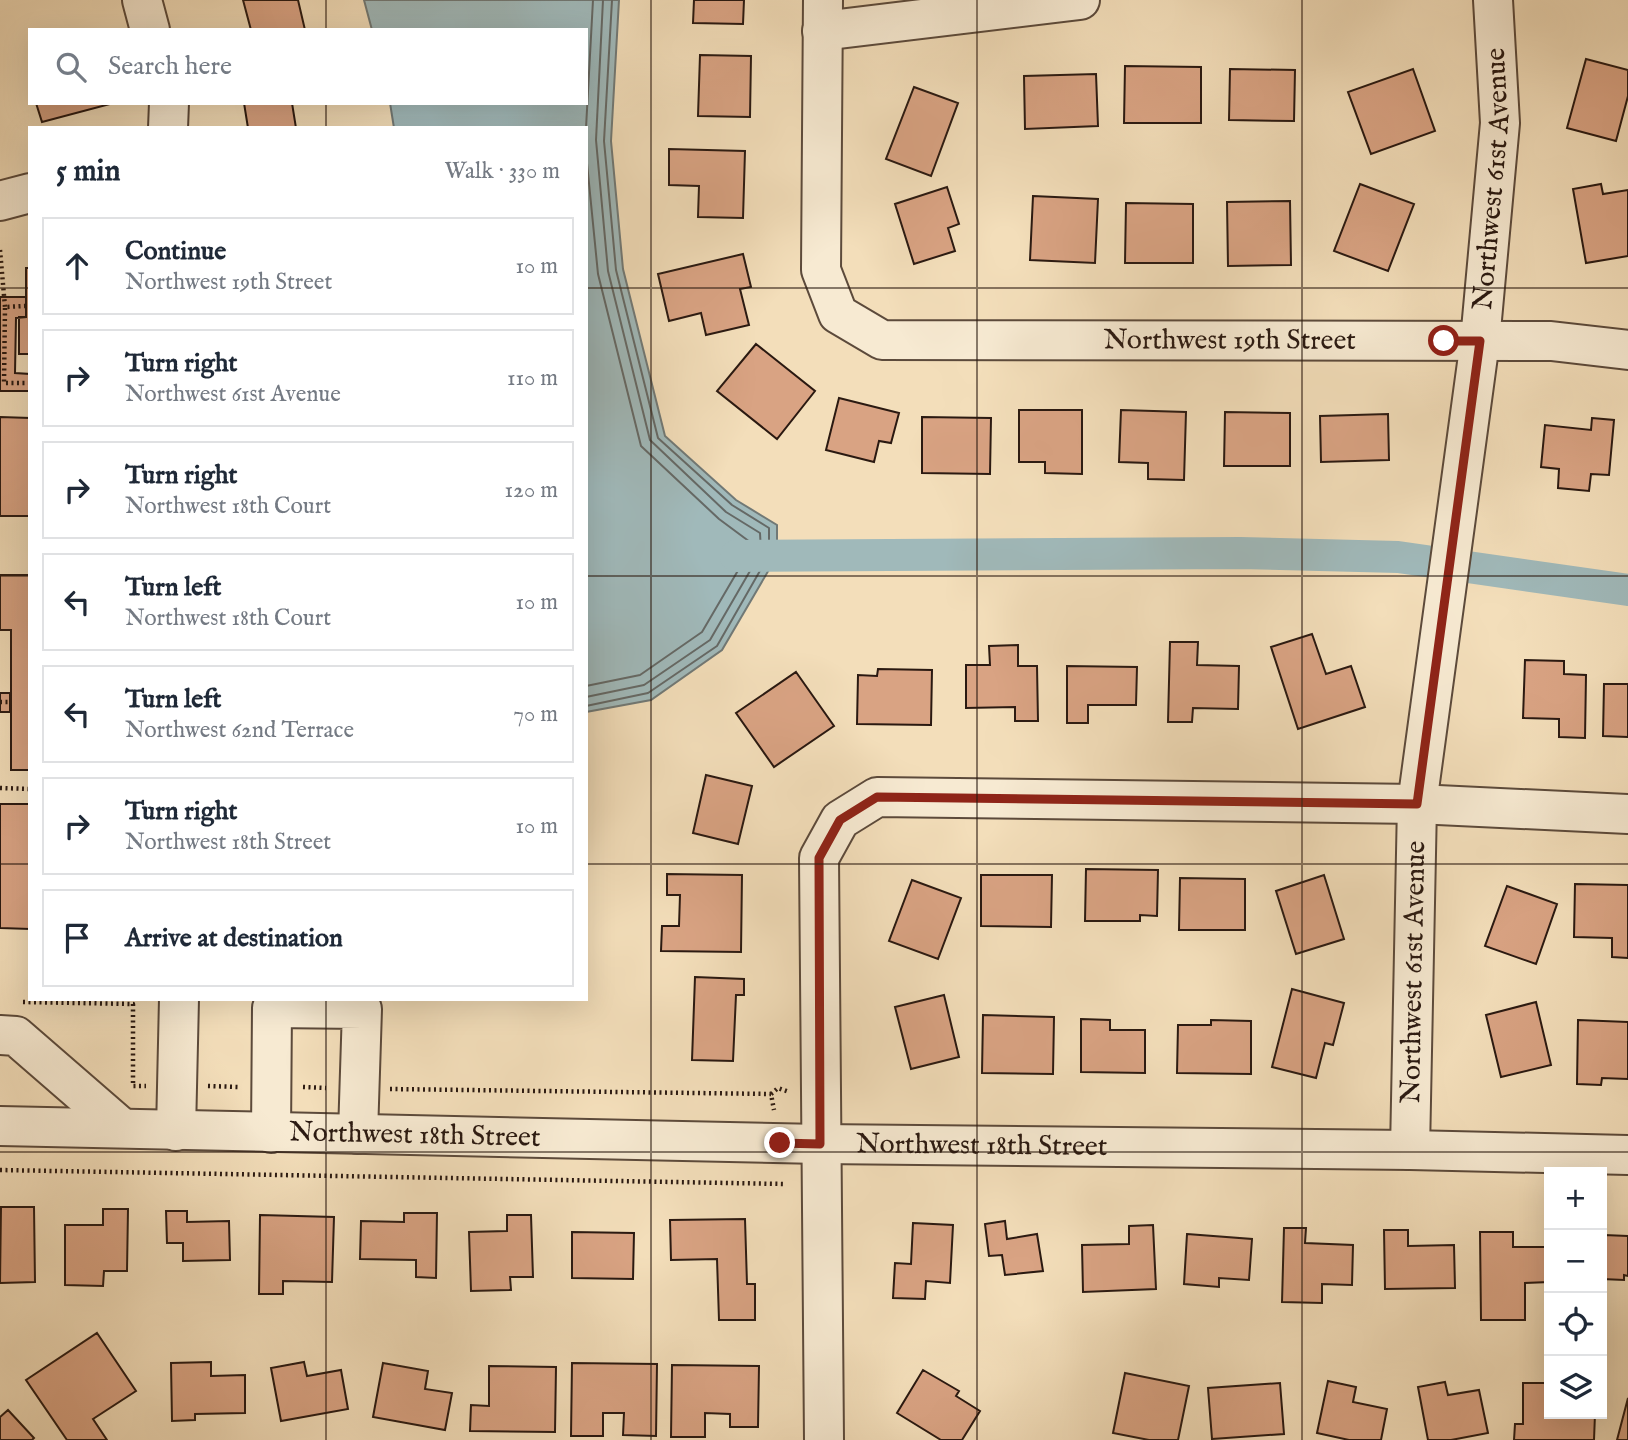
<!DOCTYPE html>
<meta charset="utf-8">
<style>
body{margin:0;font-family:"IM FELL English",serif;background:#f2f2f3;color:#1f2937}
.controls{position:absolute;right:21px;bottom:21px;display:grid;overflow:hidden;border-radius:0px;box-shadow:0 7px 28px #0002}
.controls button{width:63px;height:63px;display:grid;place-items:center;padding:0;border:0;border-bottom:2px solid #e0e1e3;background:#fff;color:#1f2937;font:35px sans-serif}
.stop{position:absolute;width:21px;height:21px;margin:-16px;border:5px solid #8f2418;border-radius:50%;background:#fff}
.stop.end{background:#8f2418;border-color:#fff;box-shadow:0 2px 7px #0008}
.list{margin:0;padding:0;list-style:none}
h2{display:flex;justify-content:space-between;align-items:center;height:91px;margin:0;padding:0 28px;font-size:30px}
h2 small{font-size:23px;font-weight:400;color:#747a83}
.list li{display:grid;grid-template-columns:46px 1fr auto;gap:21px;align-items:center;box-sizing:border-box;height:98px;margin:0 14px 14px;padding:0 14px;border:2px solid #e0e1e3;border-radius:0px}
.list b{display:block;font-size:26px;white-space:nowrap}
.list p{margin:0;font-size:23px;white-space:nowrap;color:#747a83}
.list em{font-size:23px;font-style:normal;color:#747a83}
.icon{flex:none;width:38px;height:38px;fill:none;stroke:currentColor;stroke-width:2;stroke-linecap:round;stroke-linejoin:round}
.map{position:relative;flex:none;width:1628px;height:1440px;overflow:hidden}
.search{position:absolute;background:#fff;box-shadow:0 7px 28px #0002;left:28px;top:28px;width:560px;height:77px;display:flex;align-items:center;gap:18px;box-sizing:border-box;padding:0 24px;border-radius:0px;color:#747a83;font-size:26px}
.panel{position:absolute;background:#fff;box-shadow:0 7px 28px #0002;left:28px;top:126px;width:560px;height:875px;border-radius:0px}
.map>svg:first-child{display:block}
.water{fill:#a0b9ba;stroke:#717976;stroke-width:2}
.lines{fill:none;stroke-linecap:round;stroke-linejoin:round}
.shore{stroke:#656966;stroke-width:2}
.canal{stroke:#a0b9ba;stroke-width:32}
.building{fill:#d9a383;stroke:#2a1911;stroke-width:2}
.minor-casing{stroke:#5c4a3b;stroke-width:42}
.path{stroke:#2a1911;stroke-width:4.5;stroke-dasharray:2 3.5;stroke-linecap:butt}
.minor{stroke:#f7ead2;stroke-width:38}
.route{stroke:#8f2418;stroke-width:9}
.grid{fill:none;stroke:#2a1911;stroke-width:2;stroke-opacity:0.55}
.labels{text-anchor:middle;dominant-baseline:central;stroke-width:5;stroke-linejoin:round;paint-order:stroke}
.street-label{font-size:28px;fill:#2a1911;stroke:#f7ead2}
</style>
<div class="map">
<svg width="1628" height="1440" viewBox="0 0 1628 1440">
<rect width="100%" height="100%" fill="#f3deba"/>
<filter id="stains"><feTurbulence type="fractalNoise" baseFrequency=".00286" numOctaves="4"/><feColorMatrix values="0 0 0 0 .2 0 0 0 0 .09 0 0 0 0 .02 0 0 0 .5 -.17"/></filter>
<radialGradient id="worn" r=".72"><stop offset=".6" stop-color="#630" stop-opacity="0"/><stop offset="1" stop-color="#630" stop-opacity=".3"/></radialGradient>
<!-- water -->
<path class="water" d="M364,0H619L611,141L623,269L665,436L736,500L777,525V556L722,650L651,700L586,712V128H394L390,103H586V30H372Z"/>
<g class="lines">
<!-- shore -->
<path class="shore" d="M586,128L593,0
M586,153L598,274L641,446L719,519L750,542V550L702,632L640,675L586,686
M586,697L644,685L710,640L761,552L760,533L726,512L650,440L608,271L596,140L603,0
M586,706L648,693L717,646L769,555V528L732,505L658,438L616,270L604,141L612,0"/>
<!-- canal -->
<path class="canal" d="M736,556L1240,553L1398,557L1628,590"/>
</g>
<!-- building -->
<path class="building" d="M243,0H298L305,30H251Z
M694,0H744L743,24L693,23Z
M700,55L751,56L750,117L698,116Z
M1586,59L1628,70V96L1616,141L1567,128Z
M1125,66L1201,67V123H1124Z
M1230,69L1295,70L1294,121L1229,120Z
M1413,69L1435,131L1371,154L1348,92Z
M1096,74L1098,126L1025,129L1024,76Z
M914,87L958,103L931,176L886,159Z
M36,103H110V104L42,122Z
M244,103H292L296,128H248Z
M669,149L745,151L743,218L698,217L699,186L669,185Z
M1360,184L1414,204L1388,271L1334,251Z
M1601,184L1603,194L1628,190V256L1586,263L1573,189Z
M947,187L959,224L948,228L955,251L914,264L895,204Z
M1033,196L1098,199L1095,263L1030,260Z
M1290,201L1291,265L1228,266L1227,202Z
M1126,203L1193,204V263H1125Z
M743,254L751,287L740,289L749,325L706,335L701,313L669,321L658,274Z
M26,268H30V354H19V317H26Z
M0,297H26V317L16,318L15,373L30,374V391H0Z
M756,344L815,391L777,439L717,391Z
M839,398L899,413L891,443L879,441L874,462L826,450Z
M1019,410H1082V474L1045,473V462H1019Z
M1121,410L1186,412L1184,480L1148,479V463L1119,462Z
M1225,412L1290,413V466H1224Z
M1388,414L1389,460L1321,462L1320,416Z
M0,417L30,418V516H0Z
M922,417L991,418L990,474L922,473Z
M1592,418L1614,420L1609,475L1591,474L1589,491L1558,488L1559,469L1541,467L1545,425L1591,430Z
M0,575H30V770H11V630H0Z
M1312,634L1326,674L1351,666L1365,707L1298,729L1271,647Z
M1170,642H1198L1197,665L1239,666L1238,709L1193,708L1192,722H1168Z
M1018,645V666H1037L1038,721H1015V707L966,708V665H990L989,646Z
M1525,660L1564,661V674L1586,675L1585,738L1559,737V719L1523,718Z
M1067,666L1137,667L1136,705H1088V723H1067Z
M878,669L932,670L931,725L857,724L858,675L877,676Z
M796,672L834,726L774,767L736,713Z
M1604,684H1628V737L1603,736Z
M0,693H10V712H0Z
M706,775L752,786L738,844L693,833Z
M0,804H30V929L0,928Z
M1086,869L1158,870L1157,916L1140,915V921H1085Z
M667,874L742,875L741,952L661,951L662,926H679L680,895H667Z
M981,875H1052L1051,927L981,926Z
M1324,875L1344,939L1296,954L1276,891Z
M1180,878L1245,879V930H1179Z
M912,880L961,898L938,959L889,941Z
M1575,884L1628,885V958L1612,957V938L1574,937Z
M1507,886L1557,904L1536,964L1485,946Z
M695,977L744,979V995H736L733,1061L692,1060Z
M1292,989L1344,1003L1333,1045L1325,1043L1316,1078L1272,1067Z
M944,995L959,1057L911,1069L895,1007Z
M1536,1002L1551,1065L1501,1077L1486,1015Z
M983,1015L1054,1017L1053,1074L982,1073Z
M1081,1019L1110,1020V1030H1145V1073L1081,1072Z
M1211,1020L1251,1021V1074L1177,1073L1178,1025H1211Z
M1578,1020L1628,1022V1079L1602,1078L1601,1085L1577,1084Z
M1,1207H34L35,1282L0,1283Z
M103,1209H128L127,1271H104L103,1286L65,1285V1225H103Z
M166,1211H187V1222L229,1221L230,1260L183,1261V1243H167Z
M404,1213H437L436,1278L416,1277V1260L360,1259L361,1221L404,1222Z
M260,1215L334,1217L332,1282L283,1281V1294H259Z
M507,1215H531L533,1277H510L511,1290L471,1291L469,1232L507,1231Z
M745,1219L747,1284H755V1320H719L717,1259L671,1260L670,1220Z
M1005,1221L1007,1239L1037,1234L1043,1271L1005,1275L1002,1255L989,1256L985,1224Z
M913,1223L953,1225L950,1283L926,1281L925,1299L893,1298L895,1263L911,1264Z
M1153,1225L1156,1289L1083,1292L1082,1245L1129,1244V1226Z
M1284,1228H1306L1305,1243L1353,1245L1352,1285L1322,1284V1303L1282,1302Z
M1384,1230H1408V1246L1454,1245L1455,1288L1385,1289Z
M572,1232L634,1233L633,1279L572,1278Z
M1480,1232H1513V1247H1549V1282L1525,1283V1320H1481Z
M1187,1234L1252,1239L1249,1280L1219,1278V1287L1184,1284Z
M1604,1235L1628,1236V1276L1624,1275V1280L1602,1279Z
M97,1333L136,1391L93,1419L107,1440H67L26,1380Z
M211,1362V1376L245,1375V1413L195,1414V1420L172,1421L171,1363Z
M304,1362L307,1376L341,1370L348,1409L281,1421L271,1368Z
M383,1363L428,1371L425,1389L452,1393L445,1430L373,1417Z
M572,1363L657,1364L656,1436L623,1435L624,1413H603V1436H571Z
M672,1365L759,1366L758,1427H730V1414L705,1413V1437H671Z
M489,1366L556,1367L555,1432L470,1431L471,1405L489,1406Z
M923,1370L959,1391L956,1396L980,1411L962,1440H941L897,1413Z
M1125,1373L1189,1386L1178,1440H1149L1113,1433Z
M1328,1381L1356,1387L1353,1402L1387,1409L1381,1440H1349L1317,1433Z
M1445,1382L1448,1395L1479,1390L1488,1433L1451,1440H1428L1418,1387Z
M1280,1383L1284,1434L1212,1439L1208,1388Z
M1523,1383H1549V1414H1595L1594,1440H1514L1515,1424H1523Z
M1628,1398V1440H1617Z
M8,1410L34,1438L32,1440H0V1417Z"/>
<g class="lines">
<defs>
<g id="minor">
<path d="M142,0L150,30"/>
<path id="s1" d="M823,0L821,270L838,314L882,340L1551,341L1628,350"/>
<path d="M822,31L1080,0"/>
<path d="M168,128L169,103"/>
<path d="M0,201L30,193"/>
<path d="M0,1035L16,1036L122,1128"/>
<path id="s2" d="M0,1126L820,1144L1410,1150L1628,1155"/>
<path d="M176,1131L179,999"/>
<path d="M271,1133L272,1008L362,1009L358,1134"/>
<path id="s3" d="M1410,1150L1417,804L1480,341L1500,123L1493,0"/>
<path d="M824,1440L819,858L840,820L877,797L1417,804L1628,814"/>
</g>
</defs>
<!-- minor casing -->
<use href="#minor" class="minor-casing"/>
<!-- path -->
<path class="path" d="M0,250L5,307
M26,306L5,307L4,383H30
M0,702H10
M0,788L30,789
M23,1002L133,1004V1086H146
M208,1086L238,1087
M303,1087L326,1088
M390,1089L771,1094L774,1110
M771,1094L778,1088L789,1092
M0,1170L785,1184"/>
<!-- minor -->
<use href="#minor" class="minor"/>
</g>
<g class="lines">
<!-- route -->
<path class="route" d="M780,1143L820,1144L819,858L840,820L877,797L1417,804L1480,341H1444"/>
</g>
<!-- grid -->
<path class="grid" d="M326,0V30M651,0V1440M977,0V1440M1302,0V1440M326,103V128M0,288H30M586,288H1628M0,576H30M586,576H1628M0,864H30M586,864H1628M326,999V1440M0,1152H1628"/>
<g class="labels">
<!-- street labels -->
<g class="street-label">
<text stroke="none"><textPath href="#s3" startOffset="976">Northwest 61st Avenue</textPath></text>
<text stroke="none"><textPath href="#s1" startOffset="716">Northwest 19th Street</textPath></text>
<text stroke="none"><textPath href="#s3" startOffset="178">Northwest 61st Avenue</textPath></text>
<text stroke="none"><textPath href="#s2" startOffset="415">Northwest 18th Street</textPath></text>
<text stroke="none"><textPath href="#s2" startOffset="982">Northwest 18th Street</textPath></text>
</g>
</g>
<rect width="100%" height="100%" filter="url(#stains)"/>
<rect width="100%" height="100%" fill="url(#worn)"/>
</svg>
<div class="controls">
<button>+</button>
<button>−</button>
<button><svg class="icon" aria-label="locate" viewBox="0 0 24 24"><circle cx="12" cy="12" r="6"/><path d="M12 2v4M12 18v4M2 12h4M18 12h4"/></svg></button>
<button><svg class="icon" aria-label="layers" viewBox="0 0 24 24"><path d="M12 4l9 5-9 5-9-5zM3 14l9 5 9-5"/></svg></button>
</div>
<div class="stop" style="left:1444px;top:341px"></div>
<div class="stop end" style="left:780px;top:1143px"></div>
<div class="search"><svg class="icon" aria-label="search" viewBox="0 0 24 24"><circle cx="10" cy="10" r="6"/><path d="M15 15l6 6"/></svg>Search here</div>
<section class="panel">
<h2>5 min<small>Walk · 330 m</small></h2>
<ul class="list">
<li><svg class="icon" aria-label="ahead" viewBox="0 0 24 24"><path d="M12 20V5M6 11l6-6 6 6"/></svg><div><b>Continue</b><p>Northwest 19th Street</p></div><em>10 m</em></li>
<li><svg class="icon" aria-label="right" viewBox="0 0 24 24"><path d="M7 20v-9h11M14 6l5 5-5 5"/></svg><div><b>Turn right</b><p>Northwest 61st Avenue</p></div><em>110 m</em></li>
<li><svg class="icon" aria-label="right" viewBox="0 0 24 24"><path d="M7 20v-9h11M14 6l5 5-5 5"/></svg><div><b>Turn right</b><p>Northwest 18th Court</p></div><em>120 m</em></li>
<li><svg class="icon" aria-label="left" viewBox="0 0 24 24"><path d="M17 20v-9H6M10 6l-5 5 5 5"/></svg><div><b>Turn left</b><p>Northwest 18th Court</p></div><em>10 m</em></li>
<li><svg class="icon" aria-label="left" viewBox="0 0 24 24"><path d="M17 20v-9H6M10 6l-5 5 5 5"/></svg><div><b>Turn left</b><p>Northwest 62nd Terrace</p></div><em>70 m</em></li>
<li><svg class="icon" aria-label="right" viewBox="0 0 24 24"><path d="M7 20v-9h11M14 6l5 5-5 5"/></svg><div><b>Turn right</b><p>Northwest 18th Street</p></div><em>10 m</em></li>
<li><svg class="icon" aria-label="arrive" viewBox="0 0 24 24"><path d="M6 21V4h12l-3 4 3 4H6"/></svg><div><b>Arrive at destination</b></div></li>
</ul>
</section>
</div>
